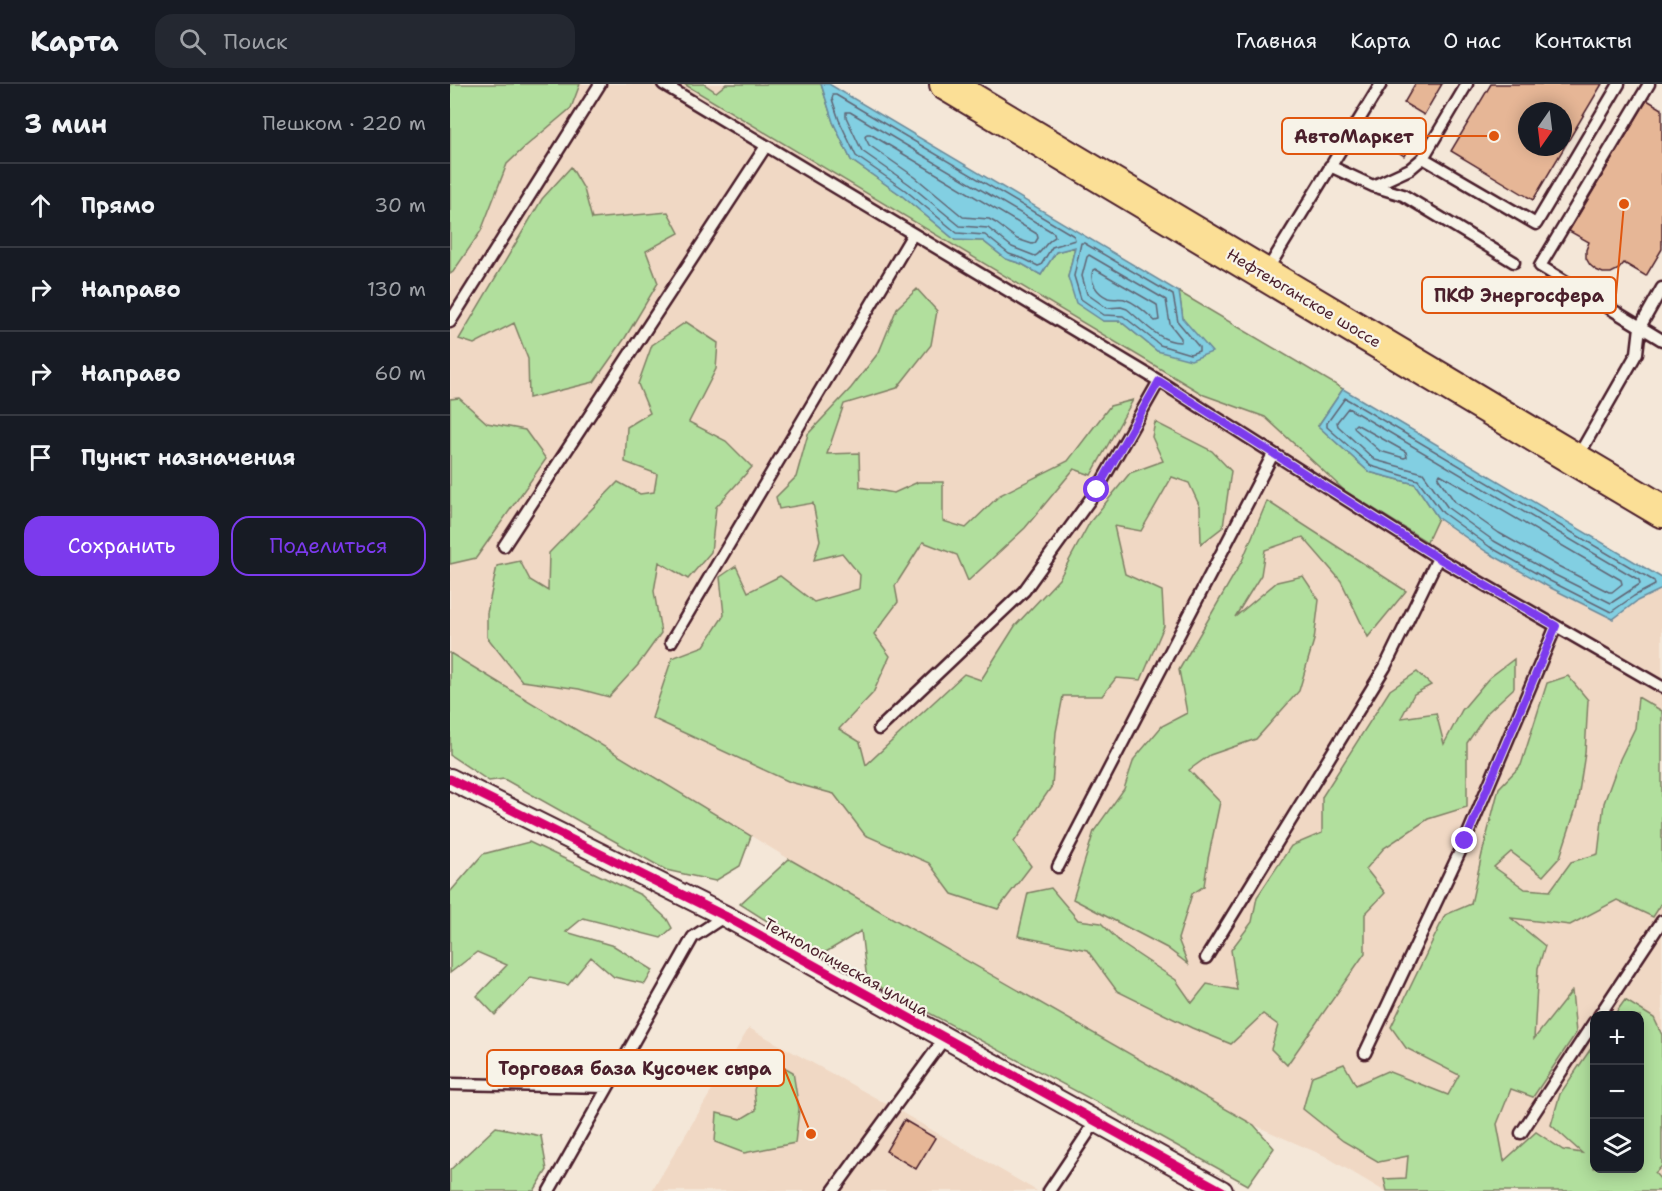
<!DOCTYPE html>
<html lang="ru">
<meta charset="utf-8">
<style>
body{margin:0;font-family:"Shantell Sans",sans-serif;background:#242831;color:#f1f3f6}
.controls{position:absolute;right:18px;bottom:18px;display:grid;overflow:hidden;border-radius:12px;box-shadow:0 3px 15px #0003}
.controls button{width:54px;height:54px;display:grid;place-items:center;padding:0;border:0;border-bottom:2px solid #363941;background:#171b24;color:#f1f3f6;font:30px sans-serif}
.compass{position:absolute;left:1068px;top:18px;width:54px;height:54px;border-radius:50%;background:#171b24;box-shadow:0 3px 15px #0003;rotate:194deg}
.stop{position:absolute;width:18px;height:18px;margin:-14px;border:4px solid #7c3aed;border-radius:50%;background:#fff}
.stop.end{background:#7c3aed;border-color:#fff;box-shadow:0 2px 6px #0008}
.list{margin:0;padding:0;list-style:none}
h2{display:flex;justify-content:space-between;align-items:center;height:78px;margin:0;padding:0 24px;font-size:26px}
h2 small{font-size:20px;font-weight:400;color:#9ea1a6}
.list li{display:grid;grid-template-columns:39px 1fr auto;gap:18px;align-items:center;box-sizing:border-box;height:84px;padding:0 24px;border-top:2px solid #363941}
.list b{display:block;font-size:22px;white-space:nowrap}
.list em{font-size:20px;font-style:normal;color:#9ea1a6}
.actions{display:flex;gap:12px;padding:18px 24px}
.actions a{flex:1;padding:14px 0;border:2px solid #7c3aed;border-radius:18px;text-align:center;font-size:21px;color:#7c3aed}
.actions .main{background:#7c3aed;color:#fff}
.icon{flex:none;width:33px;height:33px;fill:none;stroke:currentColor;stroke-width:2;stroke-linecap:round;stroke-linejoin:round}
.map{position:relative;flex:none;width:1212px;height:1107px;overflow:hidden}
header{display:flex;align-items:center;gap:36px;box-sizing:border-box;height:84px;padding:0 30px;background:#171b24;border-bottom:2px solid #363941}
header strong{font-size:28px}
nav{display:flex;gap:33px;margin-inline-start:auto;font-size:21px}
.search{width:420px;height:54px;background:#242831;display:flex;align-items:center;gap:15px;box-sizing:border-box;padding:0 21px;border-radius:18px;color:#9ea1a6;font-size:22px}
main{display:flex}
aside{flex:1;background:#171b24}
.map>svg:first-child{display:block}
.built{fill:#f0d8c4;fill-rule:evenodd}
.green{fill:#b1df9d;stroke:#7e7f64;stroke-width:1.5}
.water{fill:#82cfe2;stroke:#6c8999;stroke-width:1.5}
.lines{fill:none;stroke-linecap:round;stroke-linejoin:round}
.shore{stroke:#606574;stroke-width:1.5}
.building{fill:#e6b696;stroke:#4a1f2b;stroke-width:1.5;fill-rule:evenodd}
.service-casing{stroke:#4a1f2b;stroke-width:15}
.minor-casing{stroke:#4a1f2b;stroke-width:24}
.primary-casing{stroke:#4a1f2b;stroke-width:36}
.service{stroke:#f7f3e8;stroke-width:10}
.minor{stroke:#f7f3e8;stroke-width:20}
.primary{stroke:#fbdf96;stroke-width:32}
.cycleway-casing{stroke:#f7f3e8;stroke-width:13}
.cycleway{stroke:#d6006c;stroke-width:9}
.route{stroke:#7c3aed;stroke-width:8}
.labels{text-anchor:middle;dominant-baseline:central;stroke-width:4.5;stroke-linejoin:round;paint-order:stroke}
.street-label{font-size:16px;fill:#4a1f2b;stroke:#f7f3e8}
.leader{fill:none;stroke:#e0560e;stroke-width:2}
.callout-dot{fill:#e0560e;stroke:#f7f3e8;stroke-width:2}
.callout{fill:#f7f3e8;stroke:#e0560e;stroke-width:2}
.callout-label{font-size:18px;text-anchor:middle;font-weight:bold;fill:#4a1f2b}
</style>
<header>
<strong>Карта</strong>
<div class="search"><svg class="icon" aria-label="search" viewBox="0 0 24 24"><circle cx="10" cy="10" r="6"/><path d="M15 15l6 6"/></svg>Поиск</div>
<nav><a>Главная</a><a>Карта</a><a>О нас</a><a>Контакты</a></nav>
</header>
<main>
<aside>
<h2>3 мин<small>Пешком · 220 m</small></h2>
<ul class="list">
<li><svg class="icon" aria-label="ahead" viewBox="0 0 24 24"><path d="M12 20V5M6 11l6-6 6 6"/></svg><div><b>Прямо</b></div><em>30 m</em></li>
<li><svg class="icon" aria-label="right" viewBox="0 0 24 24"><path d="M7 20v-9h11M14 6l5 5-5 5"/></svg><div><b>Направо</b></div><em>130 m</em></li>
<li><svg class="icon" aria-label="right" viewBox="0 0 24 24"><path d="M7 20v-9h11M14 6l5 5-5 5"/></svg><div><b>Направо</b></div><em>60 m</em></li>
<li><svg class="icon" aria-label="arrive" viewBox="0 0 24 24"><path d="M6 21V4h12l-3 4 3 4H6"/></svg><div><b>Пункт назначения</b></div></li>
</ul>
<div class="actions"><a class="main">Сохранить</a><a>Поделиться</a></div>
</aside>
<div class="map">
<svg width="1212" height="1107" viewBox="0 0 1212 1107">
<rect width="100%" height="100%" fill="#f4e7d8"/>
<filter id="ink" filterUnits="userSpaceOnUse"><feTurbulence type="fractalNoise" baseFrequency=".0167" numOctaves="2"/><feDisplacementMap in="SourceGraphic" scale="12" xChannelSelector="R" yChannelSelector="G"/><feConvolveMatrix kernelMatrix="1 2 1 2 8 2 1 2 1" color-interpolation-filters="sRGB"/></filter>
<g filter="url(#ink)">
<!-- built -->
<path class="built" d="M0,0H379L1212,494V1107H934L875,1072L804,1041L339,775L0,569ZM1144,932H1190V1084H1144Z
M299,944L444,1024L587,1107H202Z"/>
<!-- green -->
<path class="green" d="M0,0H130L121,24L76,62L57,80L31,147L3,188L0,190Z
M234,0H254L266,8L276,0H371L383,38L401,76L451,111L505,156L533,157L556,175L572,180L591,191L606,168L625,163L618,193L653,237H670L707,267L733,235L729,208L893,305L868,342L919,388L965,400L988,434L977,458L895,407L815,333L754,311Z
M121,83L134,105L142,135L218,128L229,149L196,167L208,199L175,254L144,298L79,314L78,275L64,239L24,260L9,255L92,115Z
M467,205L487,227L481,261L447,304L394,320L377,370L409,369L410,403L444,409L468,398H493V437L516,444L550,411L618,377L660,322L683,316L641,391L624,385L575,444L518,497L507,471L473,458L445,502L448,518L424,550L440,572L423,609L389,645L410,658L416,681L514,590L531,596L565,542L609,495L640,438L680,389L713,377L702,353L705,338L762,367L781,387L773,443L751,460L750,423L739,399L722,393L691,447L664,442L675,490L712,507L714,542L691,596L666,594L652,612H613L606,648L602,702L564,758L581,782L548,825L502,810L479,779L415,751L384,710L340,698L202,634L222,574L254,562L274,531L270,493L286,482L298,508L330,492L364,518L409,505L410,491L392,469L364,476L370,456L363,419L329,425L326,413L346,393L358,350L401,304L429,268L447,224Z
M236,238L268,259L266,285L239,338L276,357L302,383L266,423L261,468L238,495L209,478L204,507L211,549L188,581L159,613L129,605L72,597L37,553V529L47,482L70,477L80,496L98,507L99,469L168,398L190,410L204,408L207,390L175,378L177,343L200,329L188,300L202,261Z
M9,314L37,339L75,346L96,375L26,474L0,480V315Z
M817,417L956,507L918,553L891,497L853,453L815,466L811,491L785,533L827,498L853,492L869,516L864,556L849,607L806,655L760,671L739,686L770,718L758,775L754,802L742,810L728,855L738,880L717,864L623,815L644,747L674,705L684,675L712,642L737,629L729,586L792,477Z
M0,569L301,752L290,782L265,797L216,786L54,695L39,697L0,671Z
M1064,575V604L1038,628L1017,659V723L978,735L934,764L916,785L935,809L915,830V869L837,981L821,965L828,941L813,930L781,960L742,944L667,907L637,866L568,852L578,809L601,804L628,836L651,839L672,860L726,896L742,919L757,900L787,906L781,866L802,838L807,813L841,762L872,749V713L940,606L967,588L981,601L964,610L951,634L986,629L994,660L1012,626L1039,594Z
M1118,592L1138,616L1135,669L1127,721L1110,773L1093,792L1061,768L1044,783L1075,805L1100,807L1121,778L1148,770L1154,719L1170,675L1185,644L1188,613L1212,627V819L1203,833L1167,816L1120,841L1061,834L1095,862L1088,884L1084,955L1122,907L1126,949L1083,1013L1061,1005L1047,1040L1054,1077L1086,1048L1113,1066L1132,1069L1101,1041L1110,1010L1144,960V1084H1190V932L1164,931L1175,916L1204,934L1212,951V1082L1205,1089L1212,1097V1107H937L934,1095L956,1094L958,1072L929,1078L893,1057L853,1025L862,992L894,980L906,1001L937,987L998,1011L1009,991L956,964L941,943L995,831L1021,820L1032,770L1049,704L1071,681L1097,599Z
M79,758L191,811L217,835L222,844L211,854L133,834L116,848L164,862L203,886L195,900L164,893L141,873L118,901L81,893L45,931L27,912L57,881L27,868L0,889V808L33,770Z
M339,775L804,1041L824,1064L798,1101L684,1038L417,896L411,847L371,871L290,820Z
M314,972L343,988L349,1025L345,1059L294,1069L265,1058L267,1029L291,1035L306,1026L304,1006Z
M46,1043L91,1052L97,1086L84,1107H0V1086Z"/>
<!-- water -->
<path class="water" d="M371,0H379L729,208L733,235L762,268L741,276L707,267L670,237H653L626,219L618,193L625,163L606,168L591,191L572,180L556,175L533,157L505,156L451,111L401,76L383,38Z
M893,305L1212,494V505L1187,517L1163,535L1097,502L1037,468L988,434L965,400L919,388L868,342Z"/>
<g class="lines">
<!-- shore -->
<path class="shore" d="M383,11H386L624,152L625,156L602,163L591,181L588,182L574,175L559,170L535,151L507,149L455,106L406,72L389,36L382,15Z
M396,28H400L604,149L605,153C594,159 593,168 585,172L562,163L538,144L510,142L459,100L412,67L396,33Z
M417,50H420L587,150L588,154L585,159L582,160L567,155L546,139L539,135L513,133L465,93L419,61L415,53Z
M631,159H634L723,211L728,238L749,263V267L740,270L710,261L673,232L654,231L631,215L624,192Z
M639,171L716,216L720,240L731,254V258C710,259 692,237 677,225L671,223L657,224L637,210L632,192L637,173Z
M645,185L707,221L709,236L705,237C697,230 688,220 677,216C671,213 664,216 658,214C647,209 639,198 643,186Z
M895,314L1204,497L1205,501L1184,512L1161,528L1100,497L1040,463L993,429L968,396L921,382L877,343V339Z
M898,324L1189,496L1190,500L1161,519L1103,490L1044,457L998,424L973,389L925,376L888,342L887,338Z
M906,340L956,368L957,373L954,374L930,367L905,345L904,342Z
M990,390L1171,496L1172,500L1162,508H1159L1108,482L1049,449L1005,418L988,394Z"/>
</g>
<!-- building -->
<path class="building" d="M965,0H992L974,31L954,19Z
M1041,0H1152L1083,116L1001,67ZM1077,27H1113V63H1077Z
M1197,16L1212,25V165L1196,192L1174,179L1169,185L1161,189H1153L1146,186L1140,181L1136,174V166L1139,158L1119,147Z
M945,48L962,59L954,72L937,60Z
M454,1036L485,1054L466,1085L436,1067Z"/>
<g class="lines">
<defs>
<path id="service" d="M213,0L709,297L988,474L1212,603
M1199,0L1090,182L1212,256
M973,74L1086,140L1169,0
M880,82L923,102L953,111L1064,178
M923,102L960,85L973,74L1017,0
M816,188L931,0
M0,238L150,0
M1127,374L1187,269L1190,243L1212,204
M54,462L316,62
M221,558L463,150
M429,645L574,507L647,406L709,297
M608,783L823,370
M756,874L935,583L988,474
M1149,932L1212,837
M915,969L1015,757L1106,542
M0,1000L158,1003
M1071,1049L1144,938
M99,1107L243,853L275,832
M383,1107L494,955
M599,1107L646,1037"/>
<path id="minor" d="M0,695L275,832L772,1107"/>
<path id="primary" d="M496,0L1126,376L1212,427"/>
</defs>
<!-- service casing -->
<use href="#service" class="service-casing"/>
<!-- minor casing -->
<use href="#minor" class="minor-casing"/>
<!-- primary casing -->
<use href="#primary" class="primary-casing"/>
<!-- service -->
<use href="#service" class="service"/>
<!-- minor -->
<use href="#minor" class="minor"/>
<!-- primary -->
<use href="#primary" class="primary"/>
<defs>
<path id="cycleway" d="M0,695L275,832L772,1107"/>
</defs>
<!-- cycleway casing -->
<use href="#cycleway" class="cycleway-casing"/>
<!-- cycleway -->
<use href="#cycleway" class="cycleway"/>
</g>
</g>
<g class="lines" filter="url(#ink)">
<!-- route -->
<path class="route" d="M647,406L709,297L988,474L1106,542L1015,757"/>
</g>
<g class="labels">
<!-- street labels -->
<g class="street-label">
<text transform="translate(854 214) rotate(31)">Нефтеюганское шоссе</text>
<text transform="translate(396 883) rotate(29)">Технологическая улица</text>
</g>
</g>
<!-- callouts -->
<path class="leader" d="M1044 52L976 52M1174 120L1166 211M361 1050L334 984"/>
<g class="callout-dot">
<circle cx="1044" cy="52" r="6"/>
<circle cx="1174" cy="120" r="6"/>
<circle cx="361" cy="1050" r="6"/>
</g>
<g class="callout">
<rect x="832" y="34" width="144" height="36" rx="6"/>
<rect x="972" y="193" width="194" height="36" rx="6"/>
<rect x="37" y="966" width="297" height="36" rx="6"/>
</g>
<g class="callout-label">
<text x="904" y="59">АвтоМаркет</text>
<text x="1069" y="218">ПКФ Энергосфера</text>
<text x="185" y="991">Торговая база Кусочек сыра</text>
</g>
</svg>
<div class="controls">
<button>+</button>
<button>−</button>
<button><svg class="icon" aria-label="layers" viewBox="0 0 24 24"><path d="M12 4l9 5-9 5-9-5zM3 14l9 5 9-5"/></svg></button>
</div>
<svg class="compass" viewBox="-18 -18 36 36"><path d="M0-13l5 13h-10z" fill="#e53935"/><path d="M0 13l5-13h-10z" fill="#9ea1a6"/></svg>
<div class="stop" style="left:647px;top:406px"></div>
<div class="stop end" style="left:1015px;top:757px"></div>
</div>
</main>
